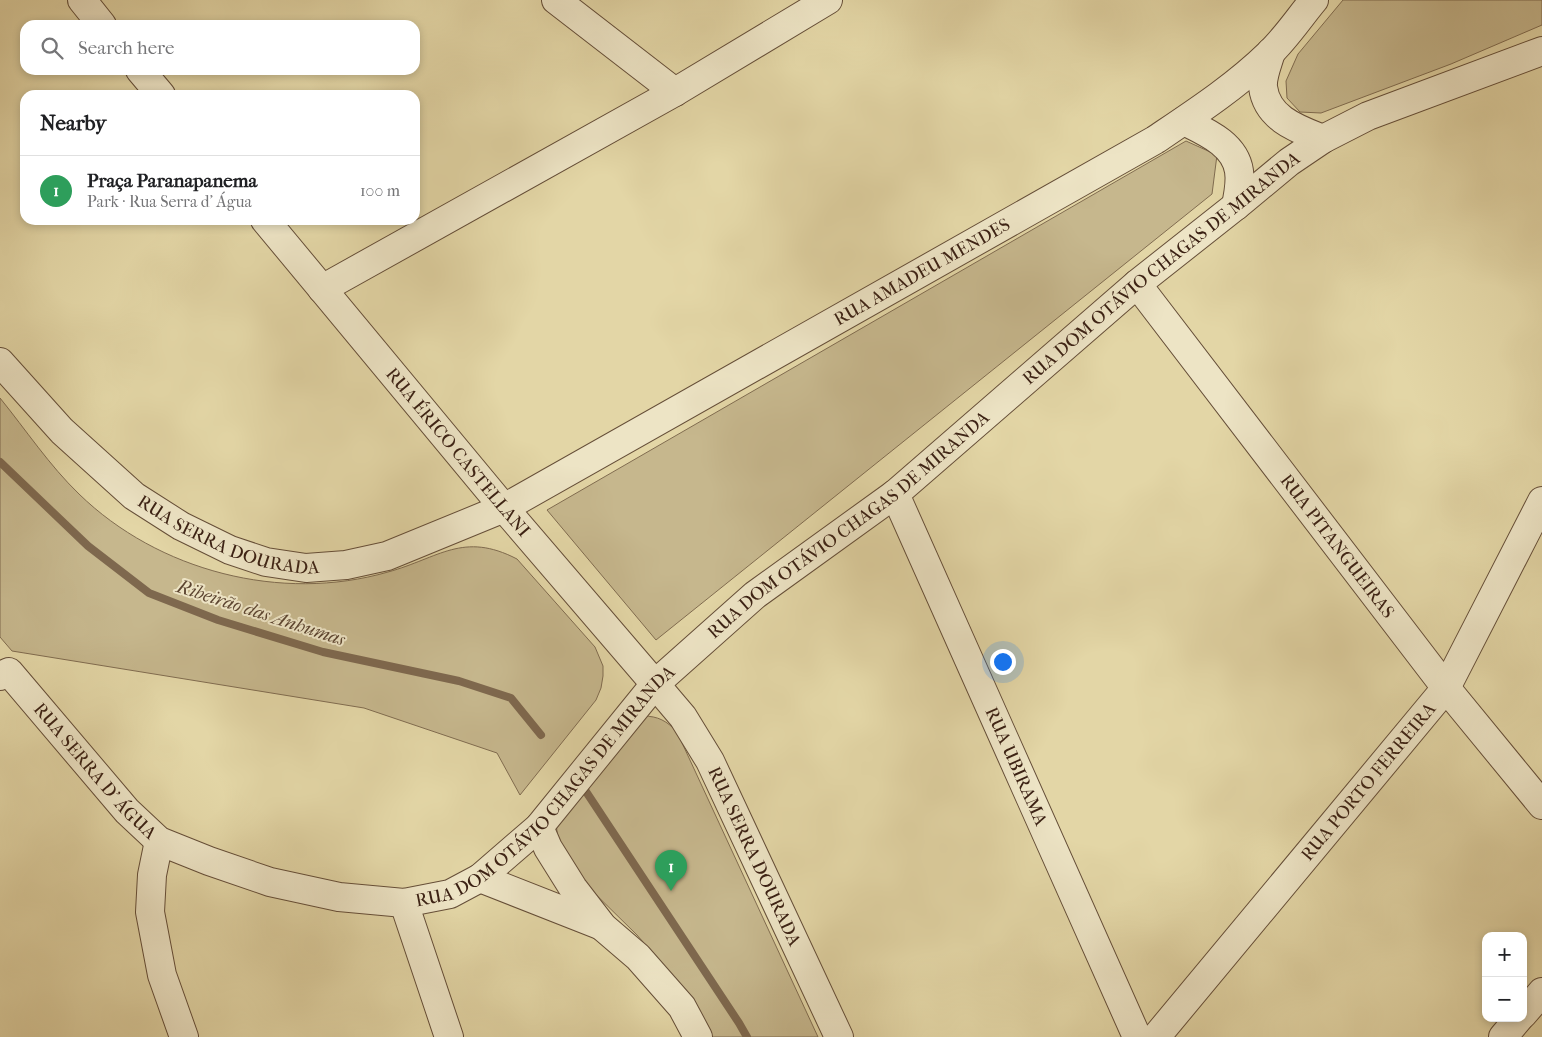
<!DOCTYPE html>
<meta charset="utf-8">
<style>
body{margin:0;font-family:"IM FELL French Canon",serif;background:#f6f6f6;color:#202124}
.controls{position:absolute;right:15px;bottom:15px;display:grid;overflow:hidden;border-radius:10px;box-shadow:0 2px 8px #0003}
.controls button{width:45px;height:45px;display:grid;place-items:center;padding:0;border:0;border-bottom:1px solid #e0e0e0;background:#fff;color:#202124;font:25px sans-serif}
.you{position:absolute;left:1002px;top:661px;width:18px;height:18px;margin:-12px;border:4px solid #fff;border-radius:50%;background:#1a73e8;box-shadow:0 0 0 8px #1a73e833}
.badge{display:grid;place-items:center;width:32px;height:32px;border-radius:50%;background:#1a73e8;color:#fff;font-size:16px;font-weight:700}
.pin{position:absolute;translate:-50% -41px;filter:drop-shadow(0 1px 2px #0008)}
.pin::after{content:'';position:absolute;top:26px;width:18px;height:15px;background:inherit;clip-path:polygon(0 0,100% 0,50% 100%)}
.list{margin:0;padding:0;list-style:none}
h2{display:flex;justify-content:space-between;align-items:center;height:65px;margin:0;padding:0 20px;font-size:21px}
h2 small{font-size:16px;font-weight:400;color:#757577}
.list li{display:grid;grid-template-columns:32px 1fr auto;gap:15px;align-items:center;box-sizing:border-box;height:70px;padding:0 20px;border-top:1px solid #e0e0e0}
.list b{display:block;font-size:19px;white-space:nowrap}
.list p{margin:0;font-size:16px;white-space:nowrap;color:#757577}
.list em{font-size:16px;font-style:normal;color:#757577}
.icon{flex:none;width:28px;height:28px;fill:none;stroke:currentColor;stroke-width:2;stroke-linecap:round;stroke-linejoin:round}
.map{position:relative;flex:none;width:1542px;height:1037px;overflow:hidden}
.search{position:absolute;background:#fff;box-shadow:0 2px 8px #0003;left:20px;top:20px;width:400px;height:55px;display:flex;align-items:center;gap:12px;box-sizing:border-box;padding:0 18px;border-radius:15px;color:#757577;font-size:19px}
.panel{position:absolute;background:#fff;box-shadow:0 2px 8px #0003;left:20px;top:90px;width:400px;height:135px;border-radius:15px}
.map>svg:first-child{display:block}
.green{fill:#c6b78d;stroke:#806c50}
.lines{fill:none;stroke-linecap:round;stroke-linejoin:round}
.stream{stroke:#7e684e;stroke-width:8}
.minor-casing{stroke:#654e38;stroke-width:30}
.tertiary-casing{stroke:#654e38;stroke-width:30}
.minor{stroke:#ede4c5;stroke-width:28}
.tertiary{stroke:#ede4c5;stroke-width:28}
.labels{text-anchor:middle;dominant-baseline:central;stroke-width:4;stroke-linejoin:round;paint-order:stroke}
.street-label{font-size:18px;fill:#3b2114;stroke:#ede4c5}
.water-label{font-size:19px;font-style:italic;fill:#5c4531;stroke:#ede4c5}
</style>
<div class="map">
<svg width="1542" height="1037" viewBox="0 0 1542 1037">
<rect width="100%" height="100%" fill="#e3d6a6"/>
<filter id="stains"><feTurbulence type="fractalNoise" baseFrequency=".004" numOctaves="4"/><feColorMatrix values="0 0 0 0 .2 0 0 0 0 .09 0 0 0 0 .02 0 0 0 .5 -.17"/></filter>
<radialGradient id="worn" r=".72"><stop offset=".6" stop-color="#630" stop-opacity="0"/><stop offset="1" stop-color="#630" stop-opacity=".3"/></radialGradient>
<!-- green -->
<path class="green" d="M1343,0H1542V25L1451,64L1321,113L1300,112L1287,98L1286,81L1298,54Z
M1186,141L1217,155L1212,194L656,640L547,510Z
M0,398C26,430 49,465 79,494C158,571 281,603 388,572C439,558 463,531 517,559L595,647L603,666V676L601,688L596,700L520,795L497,753L364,708L12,651L0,637Z
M643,716C658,716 667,721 677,732L818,1037H711L664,966L637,935L576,875L558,840L556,823Z"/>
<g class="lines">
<!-- stream -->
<path class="stream" d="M0,462L88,546L149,593L218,620L323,652L459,681L511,698L541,735
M581,784L739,1023L747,1037"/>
<defs>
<g id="minor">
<path d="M556,0L675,92"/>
<path id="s1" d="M1137,284L1446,688L1542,805"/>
<path d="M322,289L675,92L828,0"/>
<path id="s2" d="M0,362L62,431L134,496L181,526L230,550L266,562L306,568L346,565L387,556L504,508"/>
<path id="s3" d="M895,494L1137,1037"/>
<path id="s4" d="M655,684L683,717L710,761L839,1037"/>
<path d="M539,827L548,848L573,888L603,927L638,957L682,1007L698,1037"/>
<path d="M159,841L152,875L150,912L162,975L184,1037"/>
<path d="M480,878L602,926"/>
<path d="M1523,1014L1542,992"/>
<path id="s5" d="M1156,1037L1446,688L1542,501"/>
<path d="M1503,1037L1519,1018"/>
</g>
<g id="tertiary">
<path d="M82,0L102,25"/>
<path d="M1271,52C1268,63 1262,76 1263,87C1267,119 1298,129 1323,139"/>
<path d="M140,70L161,95"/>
<path d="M1184,121C1206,132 1235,144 1239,171C1241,183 1238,195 1236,206"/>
<path id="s6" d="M265,220L504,508L655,684"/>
<path id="s7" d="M504,508L1155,140C1195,113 1235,87 1269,54C1286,38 1299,18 1314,0"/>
<path id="s8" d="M0,676L9,672L127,811L159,841L209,861L270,882L339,897L404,903L450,894L480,878L539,827L655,684L755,595L895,494L1137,284L1242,201L1289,162L1323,139L1368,116L1542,51"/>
<path d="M404,903L449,1037"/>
</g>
</defs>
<!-- minor casing -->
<use href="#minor" class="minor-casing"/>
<!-- tertiary casing -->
<use href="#tertiary" class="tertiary-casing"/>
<!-- minor -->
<use href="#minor" class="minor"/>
<!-- tertiary -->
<use href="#tertiary" class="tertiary"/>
</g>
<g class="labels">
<!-- street labels -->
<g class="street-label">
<text stroke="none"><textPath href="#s8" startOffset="1489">RUA DOM OTÁVIO CHAGAS DE MIRANDA</textPath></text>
<text stroke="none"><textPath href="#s7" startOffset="480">RUA AMADEU MENDES</textPath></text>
<text stroke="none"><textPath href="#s6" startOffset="302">RUA ÉRICO CASTELLANI</textPath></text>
<text stroke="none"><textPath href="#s8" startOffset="1084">RUA DOM OTÁVIO CHAGAS DE MIRANDA</textPath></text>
<text stroke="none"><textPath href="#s2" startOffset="294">RUA SERRA DOURADA</textPath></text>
<text stroke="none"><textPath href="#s1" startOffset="330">RUA PITANGUEIRAS</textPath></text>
<text stroke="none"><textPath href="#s3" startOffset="298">RUA UBIRAMA</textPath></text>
<text stroke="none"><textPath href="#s8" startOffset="141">RUA SERRA D' ÁGUA</textPath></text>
<text stroke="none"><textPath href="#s5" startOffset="332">RUA PORTO FERREIRA</textPath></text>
<text stroke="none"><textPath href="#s8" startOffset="679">RUA DOM OTÁVIO CHAGAS DE MIRANDA</textPath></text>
<text stroke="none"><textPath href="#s4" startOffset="200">RUA SERRA DOURADA</textPath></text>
</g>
<!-- water labels -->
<g class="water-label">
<text transform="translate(261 613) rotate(18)">Ribeirão das Anhumas</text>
</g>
</g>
<rect width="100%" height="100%" filter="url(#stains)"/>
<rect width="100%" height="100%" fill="url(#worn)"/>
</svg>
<div class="controls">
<button>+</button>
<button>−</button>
</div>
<div class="you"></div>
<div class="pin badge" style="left:671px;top:891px;background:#2e9e5b">1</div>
<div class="search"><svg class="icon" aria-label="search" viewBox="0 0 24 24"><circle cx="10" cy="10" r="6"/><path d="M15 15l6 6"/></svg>Search here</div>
<section class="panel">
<h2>Nearby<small></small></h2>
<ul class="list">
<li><span class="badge" style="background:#2e9e5b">1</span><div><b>Praça Paranapanema</b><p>Park · Rua Serra d' Água</p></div><em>100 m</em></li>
</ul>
</section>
</div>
